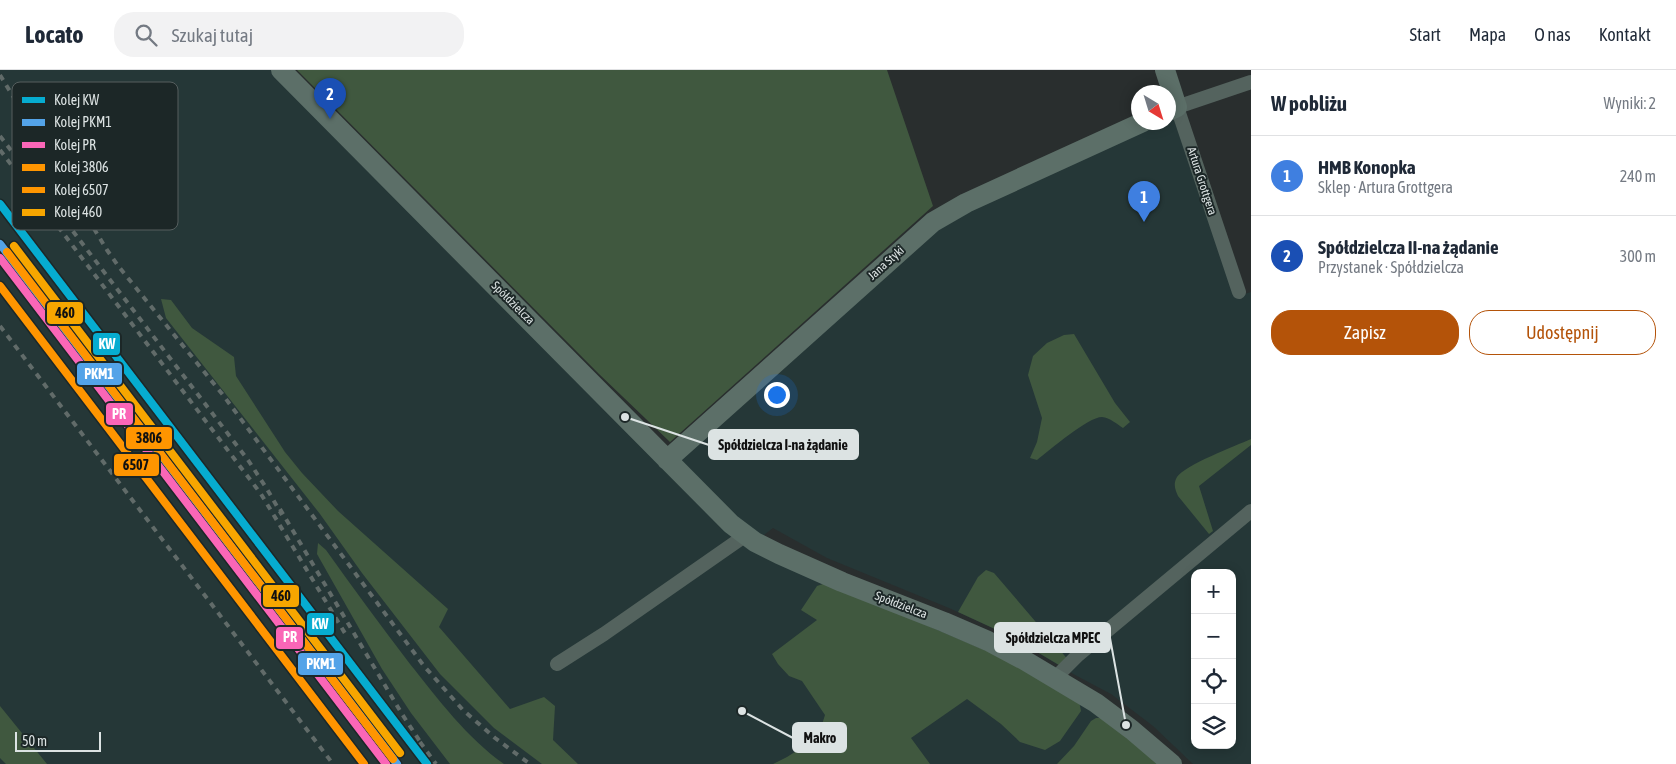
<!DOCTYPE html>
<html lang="pl">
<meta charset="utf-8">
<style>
body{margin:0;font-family:"Asap Condensed",sans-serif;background:#f2f2f3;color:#1f2937}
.controls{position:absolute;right:15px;bottom:15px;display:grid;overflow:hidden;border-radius:10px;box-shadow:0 2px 12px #0003}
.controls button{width:45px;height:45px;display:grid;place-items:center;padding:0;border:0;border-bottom:1px solid #e0e1e3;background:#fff;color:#1f2937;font:25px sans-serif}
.compass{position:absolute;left:1131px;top:15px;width:45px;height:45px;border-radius:50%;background:#fff;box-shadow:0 2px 12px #0003;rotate:142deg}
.scale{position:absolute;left:15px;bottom:12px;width:86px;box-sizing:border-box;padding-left:5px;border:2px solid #dce3e3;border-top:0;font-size:14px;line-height:18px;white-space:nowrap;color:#dce3e3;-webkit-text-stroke:4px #1c2727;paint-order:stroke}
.you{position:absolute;left:776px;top:324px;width:18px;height:18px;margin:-12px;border:4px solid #fff;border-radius:50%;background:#1a73e8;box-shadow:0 0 0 8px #1a73e833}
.badge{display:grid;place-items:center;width:32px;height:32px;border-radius:50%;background:#b45309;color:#fff;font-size:16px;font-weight:700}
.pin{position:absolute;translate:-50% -41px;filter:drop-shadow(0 1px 2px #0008)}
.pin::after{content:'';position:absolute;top:26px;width:18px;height:15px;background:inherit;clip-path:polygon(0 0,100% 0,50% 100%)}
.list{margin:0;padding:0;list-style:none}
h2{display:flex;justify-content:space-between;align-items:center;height:65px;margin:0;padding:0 20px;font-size:21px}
h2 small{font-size:16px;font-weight:400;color:#747a83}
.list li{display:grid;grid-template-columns:32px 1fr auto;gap:15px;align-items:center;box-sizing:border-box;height:80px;padding:0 20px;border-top:1px solid #e0e1e3}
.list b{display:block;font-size:19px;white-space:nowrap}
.list p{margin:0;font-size:16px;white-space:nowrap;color:#747a83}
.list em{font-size:16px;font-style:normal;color:#747a83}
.actions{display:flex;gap:10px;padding:15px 20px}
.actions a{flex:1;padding:11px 0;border:1px solid #b45309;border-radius:20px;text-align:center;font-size:18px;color:#b45309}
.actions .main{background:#b45309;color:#fff}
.icon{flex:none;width:28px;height:28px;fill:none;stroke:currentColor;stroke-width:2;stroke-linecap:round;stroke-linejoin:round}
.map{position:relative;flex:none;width:1251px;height:694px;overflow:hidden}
header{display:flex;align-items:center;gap:30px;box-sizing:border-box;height:70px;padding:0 25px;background:#fff;border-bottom:1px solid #e0e1e3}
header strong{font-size:24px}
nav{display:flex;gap:28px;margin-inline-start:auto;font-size:18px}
.search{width:350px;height:45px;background:#f2f2f3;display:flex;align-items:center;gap:12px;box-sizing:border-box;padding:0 18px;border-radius:20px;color:#747a83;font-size:19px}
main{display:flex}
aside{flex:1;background:#fff}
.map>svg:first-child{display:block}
.built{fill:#253737;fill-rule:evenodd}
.green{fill:#40583f}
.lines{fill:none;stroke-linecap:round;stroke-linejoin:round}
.street{stroke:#54635e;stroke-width:14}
.secondary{stroke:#5c6f68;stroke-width:20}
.rail{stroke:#616b69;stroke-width:4;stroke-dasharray:6 6;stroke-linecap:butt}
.rail-1-casing{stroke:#1c2727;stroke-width:11}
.rail-2-casing{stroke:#1c2727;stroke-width:11}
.rail-3-casing{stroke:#1c2727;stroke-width:11}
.rail-4-casing{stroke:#1c2727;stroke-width:11}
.rail-5-casing{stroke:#1c2727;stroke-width:11}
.rail-6-casing{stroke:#1c2727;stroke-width:11}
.rail-1{stroke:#06acd0;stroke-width:8}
.rail-2{stroke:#53a3e8;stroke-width:8}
.rail-3{stroke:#fa66b7;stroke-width:8}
.rail-4{stroke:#ff9500;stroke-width:8}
.rail-5{stroke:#ff9500;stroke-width:8}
.rail-6{stroke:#f7a600;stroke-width:8}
.labels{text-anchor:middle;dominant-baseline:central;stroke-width:4;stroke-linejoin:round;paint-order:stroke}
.street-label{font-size:12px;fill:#dce3e3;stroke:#1c2727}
.key{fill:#1c2727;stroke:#565f5f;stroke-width:1}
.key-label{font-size:14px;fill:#dce3e3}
.leader{fill:none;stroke:#dce3e3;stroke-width:2}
.callout-dot{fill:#dce3e3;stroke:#1c2727;stroke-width:2}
.callout{fill:#dce3e3;stroke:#dce3e3;stroke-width:2}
.callout-label{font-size:14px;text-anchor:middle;font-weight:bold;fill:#111}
.line-badge{stroke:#1c2727;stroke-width:2}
.badge-label{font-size:14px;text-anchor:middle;font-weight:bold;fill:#fff}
.pale-badge-label{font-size:14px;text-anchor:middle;font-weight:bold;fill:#111}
</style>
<header>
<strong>Locato</strong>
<div class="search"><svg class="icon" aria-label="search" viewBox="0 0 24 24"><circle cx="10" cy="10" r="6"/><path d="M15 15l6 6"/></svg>Szukaj tutaj</div>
<nav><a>Start</a><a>Mapa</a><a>O nas</a><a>Kontakt</a></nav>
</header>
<main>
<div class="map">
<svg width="1251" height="694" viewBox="0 0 1251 694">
<rect width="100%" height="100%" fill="#292e2e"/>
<!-- built -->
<path class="built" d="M0,0H281L667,389L916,166L1143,53L1168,52L1169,41L1177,37L1241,225L1251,222V694H1193L1153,656L1111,624L1075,605L1010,566L949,538L827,488L773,458L756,471L1024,591L1172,694H0ZM1195,503H1232V675H1195Z"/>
<!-- green -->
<path class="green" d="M297,0H887L933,136L670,372L599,304Z
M161,229L171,230L192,258L234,287L236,306L285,382L302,403L338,441L448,539L439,557L510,639L544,627L555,636L553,670L578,694H542L494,658L440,604L362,503L320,444L166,248Z
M1074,264L1115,333L1130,352L1123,358C1117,354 1110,348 1102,347C1088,347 1050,380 1037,390L1030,388L1037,372L1042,348L1028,305L1033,286L1047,273L1064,265Z
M1251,369V375L1199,416L1213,461L1209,464L1178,426C1175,419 1173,414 1177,407C1185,395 1235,376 1251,369Z
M318,473L326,480C353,518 381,556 410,594C438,629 467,668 504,694H450L411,643L382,599L317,484Z
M986,500L994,503L1070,592L1064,598L1010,566L958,542L978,507Z
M823,514H830L1015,593L1079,631L1081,641L1060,671L1045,680L1020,672L1001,654L967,629L911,668L930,694H773L787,687L818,667L825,645L802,611L789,606L778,594L772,584L817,550L801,540L817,516Z
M0,636L47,694H6L0,688Z
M1096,648H1102L1172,694H1057L1074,676L1091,651Z"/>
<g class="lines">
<!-- street -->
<path class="street" d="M1239,222L1177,37L1251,12
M557,594L604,564L746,465
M1055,608L1078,585L1251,441"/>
<!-- secondary -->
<path class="secondary" d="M281,0L731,454L755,472L779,484L842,512L944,552L988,571L1024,590L1096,633L1132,660L1172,694
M1165,0L1177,37L1168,41
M667,390L933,152L966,133L1143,52"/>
<!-- rail -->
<path class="rail" d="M0,5L107,180L119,197L223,325L424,596L463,640L495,668L530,694
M0,66L248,390L267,419L282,445
M0,80L261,424L346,565
M0,256L333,694
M280,439L402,644L423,676
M420,672L436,694"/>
<defs>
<path id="rail-1" d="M0,134L427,694"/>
<path id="rail-2" d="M0,174L397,694"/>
<path id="rail-3" d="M0,188L386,694"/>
<path id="rail-4" d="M7,182L393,689"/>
<path id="rail-5" d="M0,216L364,694"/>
<path id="rail-6" d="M14,176L400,683"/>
</defs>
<!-- rail-1 casing -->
<use href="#rail-1" class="rail-1-casing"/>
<!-- rail-2 casing -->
<use href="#rail-2" class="rail-2-casing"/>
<!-- rail-3 casing -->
<use href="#rail-3" class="rail-3-casing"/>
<!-- rail-4 casing -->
<use href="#rail-4" class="rail-4-casing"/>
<!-- rail-5 casing -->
<use href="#rail-5" class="rail-5-casing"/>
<!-- rail-6 casing -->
<use href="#rail-6" class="rail-6-casing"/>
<!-- rail-1 -->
<use href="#rail-1" class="rail-1"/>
<!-- rail-2 -->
<use href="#rail-2" class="rail-2"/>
<!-- rail-3 -->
<use href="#rail-3" class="rail-3"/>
<!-- rail-4 -->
<use href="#rail-4" class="rail-4"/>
<!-- rail-5 -->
<use href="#rail-5" class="rail-5"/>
<!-- rail-6 -->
<use href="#rail-6" class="rail-6"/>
</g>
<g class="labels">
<!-- street labels -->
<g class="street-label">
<text transform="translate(1202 111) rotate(72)">Artura Grottgera</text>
<text transform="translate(886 193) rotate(-42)">Jana Styki</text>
<text transform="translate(513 233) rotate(45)">Spółdzielcza</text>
<text transform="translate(901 535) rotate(21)">Spółdzielcza</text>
</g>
</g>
<!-- legend -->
<rect x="12" y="12" width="166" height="148" rx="8" class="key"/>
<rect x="22" y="27" width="23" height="6" fill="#06acd0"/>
<rect x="22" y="49" width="23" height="7" fill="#53a3e8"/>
<rect x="22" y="72" width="23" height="6" fill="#fa66b7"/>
<rect x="22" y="94" width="23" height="7" fill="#ff9500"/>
<rect x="22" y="117" width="23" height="6" fill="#ff9500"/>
<rect x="22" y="139" width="23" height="7" fill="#f7a600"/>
<g class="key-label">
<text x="54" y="35">Kolej KW</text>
<text x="54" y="57">Kolej PKM1</text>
<text x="54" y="80">Kolej PR</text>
<text x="54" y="102">Kolej 3806</text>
<text x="54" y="125">Kolej 6507</text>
<text x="54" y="147">Kolej 460</text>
</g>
<!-- callouts -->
<path class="leader" d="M625 347L709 375M1126 655L1110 568M742 641L793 668"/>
<g class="callout-dot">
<circle cx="625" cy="347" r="5"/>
<circle cx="1126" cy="655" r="5"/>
<circle cx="742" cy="641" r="5"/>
</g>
<g class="callout">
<rect x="709" y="360" width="149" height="29" rx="5"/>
<rect x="995" y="553" width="115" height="29" rx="5"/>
<rect x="793" y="653" width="53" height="29" rx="5"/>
</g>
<g class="callout-label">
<text x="783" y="380">Spółdzielcza I-na żądanie</text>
<text x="1053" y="573">Spółdzielcza MPEC</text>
<text x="820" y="673">Makro</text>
</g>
<g class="line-badge">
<rect x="46" y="231" width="38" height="24" rx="5" fill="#f7a600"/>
<rect x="92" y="262" width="29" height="24" rx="5" fill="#06acd0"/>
<rect x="76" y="292" width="47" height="24" rx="5" fill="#53a3e8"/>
<rect x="105" y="332" width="29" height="24" rx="5" fill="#fa66b7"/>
<rect x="125" y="356" width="48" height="24" rx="5" fill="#ff9500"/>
<rect x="113" y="383" width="47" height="24" rx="5" fill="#ff9500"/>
<rect x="262" y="514" width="38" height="24" rx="5" fill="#f7a600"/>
<rect x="306" y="542" width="29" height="24" rx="5" fill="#06acd0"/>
<rect x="275" y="556" width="29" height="24" rx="5" fill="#fa66b7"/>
<rect x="297" y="582" width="47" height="24" rx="5" fill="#53a3e8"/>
</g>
<g class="badge-label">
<text x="107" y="279">KW</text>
<text x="99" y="309">PKM1</text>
<text x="119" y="349">PR</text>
<text x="320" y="559">KW</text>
<text x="290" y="572">PR</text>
<text x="321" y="599">PKM1</text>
</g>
<g class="pale-badge-label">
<text x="65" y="248">460</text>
<text x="149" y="373">3806</text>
<text x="136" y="400">6507</text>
<text x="281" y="531">460</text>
</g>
</svg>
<div class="controls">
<button>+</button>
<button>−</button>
<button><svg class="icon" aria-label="locate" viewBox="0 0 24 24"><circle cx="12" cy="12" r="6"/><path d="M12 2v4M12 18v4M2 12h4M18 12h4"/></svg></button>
<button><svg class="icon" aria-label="layers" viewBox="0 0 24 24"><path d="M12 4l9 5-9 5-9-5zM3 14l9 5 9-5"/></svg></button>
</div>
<svg class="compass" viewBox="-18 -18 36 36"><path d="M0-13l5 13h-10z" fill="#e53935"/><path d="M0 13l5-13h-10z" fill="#747a83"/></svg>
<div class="scale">50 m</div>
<div class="you"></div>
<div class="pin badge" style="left:1144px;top:152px;background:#3f7fe0">1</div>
<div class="pin badge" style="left:330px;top:49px;background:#1a4fb4">2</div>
</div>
<aside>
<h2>W pobliżu<small>Wyniki: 2</small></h2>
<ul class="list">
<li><span class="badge" style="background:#3f7fe0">1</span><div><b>HMB Konopka</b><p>Sklep · Artura Grottgera</p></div><em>240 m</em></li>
<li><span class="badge" style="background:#1a4fb4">2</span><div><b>Spółdzielcza II-na żądanie</b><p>Przystanek · Spółdzielcza</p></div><em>300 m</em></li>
</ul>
<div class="actions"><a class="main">Zapisz</a><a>Udostępnij</a></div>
</aside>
</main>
